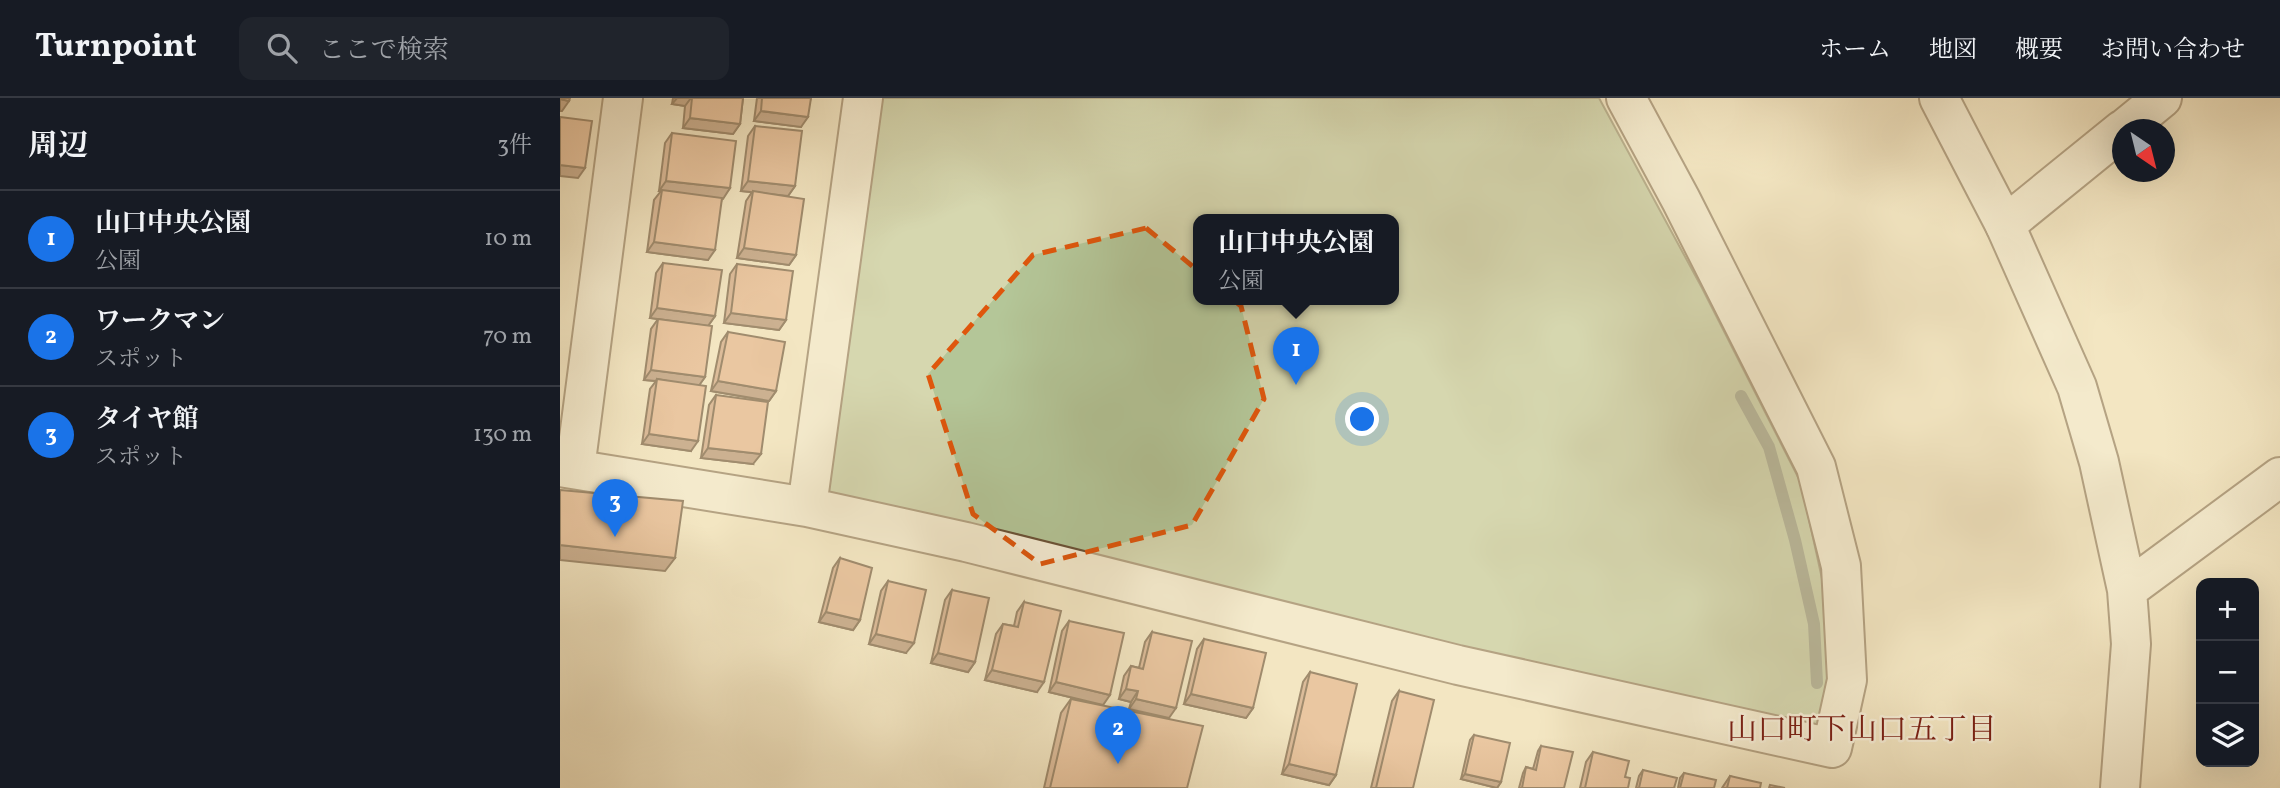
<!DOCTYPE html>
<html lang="ja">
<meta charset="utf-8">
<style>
body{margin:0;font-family:Vollkorn,"Noto Serif JP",serif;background:#20242c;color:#f1f3f6}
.controls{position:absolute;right:21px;bottom:21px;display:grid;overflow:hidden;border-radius:14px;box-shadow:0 7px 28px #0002}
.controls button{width:63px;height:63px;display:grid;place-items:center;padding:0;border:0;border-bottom:2px solid #363941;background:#171b24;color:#f1f3f6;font:35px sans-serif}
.compass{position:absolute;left:1552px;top:21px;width:63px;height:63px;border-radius:50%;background:#171b24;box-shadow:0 7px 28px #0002;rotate:145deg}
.you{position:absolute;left:803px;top:322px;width:24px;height:24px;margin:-18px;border:5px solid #fff;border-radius:50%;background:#1a73e8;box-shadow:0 0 0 10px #1a73e833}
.badge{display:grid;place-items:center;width:46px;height:46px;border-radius:50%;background:#1a73e8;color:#fff;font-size:23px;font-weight:700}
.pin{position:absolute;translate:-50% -58px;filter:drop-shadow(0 2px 4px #0008)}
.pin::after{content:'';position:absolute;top:37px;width:24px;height:21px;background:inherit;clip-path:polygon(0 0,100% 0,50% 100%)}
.popup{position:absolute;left:633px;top:116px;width:206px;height:91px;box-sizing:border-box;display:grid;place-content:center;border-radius:14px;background:#171b24;filter:drop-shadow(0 2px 5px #0005);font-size:23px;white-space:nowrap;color:#9ea1a6}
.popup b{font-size:26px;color:#f1f3f6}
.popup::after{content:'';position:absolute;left:50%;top:100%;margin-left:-14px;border:14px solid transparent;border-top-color:#171b24}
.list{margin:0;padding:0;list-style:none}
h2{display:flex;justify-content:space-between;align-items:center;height:91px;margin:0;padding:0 28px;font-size:30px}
h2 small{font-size:23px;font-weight:400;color:#9ea1a6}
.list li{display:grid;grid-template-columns:46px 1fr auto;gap:21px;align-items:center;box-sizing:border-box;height:98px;padding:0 28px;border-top:2px solid #363941}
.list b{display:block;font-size:26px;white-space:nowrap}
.list p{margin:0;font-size:23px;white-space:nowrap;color:#9ea1a6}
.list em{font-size:23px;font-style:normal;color:#9ea1a6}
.icon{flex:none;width:38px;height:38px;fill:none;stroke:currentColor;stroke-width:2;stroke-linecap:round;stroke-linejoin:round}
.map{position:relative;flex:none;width:1720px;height:690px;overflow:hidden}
header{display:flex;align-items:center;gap:42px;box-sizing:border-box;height:98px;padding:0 35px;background:#171b24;border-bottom:2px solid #363941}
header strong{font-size:33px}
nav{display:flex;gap:38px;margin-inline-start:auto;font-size:24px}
.search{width:490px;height:63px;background:#20242c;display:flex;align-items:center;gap:18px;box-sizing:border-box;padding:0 24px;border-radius:14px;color:#9ea1a6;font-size:26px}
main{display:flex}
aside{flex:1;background:#171b24}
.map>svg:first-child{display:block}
.green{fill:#b4c698;stroke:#787350;stroke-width:2;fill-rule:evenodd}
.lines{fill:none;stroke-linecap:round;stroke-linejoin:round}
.stream{stroke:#76806c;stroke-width:12}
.minor-casing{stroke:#6a5236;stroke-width:42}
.tertiary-casing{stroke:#6a5236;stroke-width:42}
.minor{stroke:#f7efd7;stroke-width:38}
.tertiary{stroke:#f7efd7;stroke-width:38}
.wall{fill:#c28b68;stroke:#3d2007;stroke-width:2}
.shaded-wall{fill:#9e7155;stroke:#3d2007;stroke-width:2}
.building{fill:#e1a279;stroke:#3d2007;stroke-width:2}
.marked{fill:none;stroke:#df560c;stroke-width:5;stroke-dasharray:14 9;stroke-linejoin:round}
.labels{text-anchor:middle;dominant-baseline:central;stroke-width:5;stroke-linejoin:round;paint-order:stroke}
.neighbourhood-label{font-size:30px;fill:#7a1f14;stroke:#f7efd7}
</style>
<header>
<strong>Turnpoint</strong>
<div class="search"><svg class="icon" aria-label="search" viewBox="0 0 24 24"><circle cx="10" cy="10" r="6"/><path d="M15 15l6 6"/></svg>ここで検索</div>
<nav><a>ホーム</a><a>地図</a><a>概要</a><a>お問い合わせ</a></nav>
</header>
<main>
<aside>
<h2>周辺<small>3件</small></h2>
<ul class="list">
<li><span class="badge">1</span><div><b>山口中央公園</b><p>公園</p></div><em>10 m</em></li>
<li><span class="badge">2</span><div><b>ワークマン</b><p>スポット</p></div><em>70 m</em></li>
<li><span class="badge">3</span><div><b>タイヤ館</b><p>スポット</p></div><em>130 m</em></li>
</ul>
</aside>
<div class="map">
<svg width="1720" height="690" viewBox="0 0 1720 690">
<rect width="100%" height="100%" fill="#f3e6c2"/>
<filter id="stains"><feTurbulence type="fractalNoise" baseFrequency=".00286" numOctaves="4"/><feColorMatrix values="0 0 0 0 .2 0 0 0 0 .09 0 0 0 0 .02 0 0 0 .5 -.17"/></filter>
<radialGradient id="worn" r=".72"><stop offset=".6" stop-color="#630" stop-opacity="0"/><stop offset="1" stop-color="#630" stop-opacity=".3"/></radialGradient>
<!-- green -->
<path class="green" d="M322,0H1039L1142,190L1241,385L1266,499L1269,591L1260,637L966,569L459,437L265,397ZM638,121H834V201H638Z"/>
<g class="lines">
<!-- stream -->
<path class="stream" d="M1181,298L1209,349L1235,442L1254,526L1257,585"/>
<defs>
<path id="minor" d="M1563,32L1602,0
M1445,127L1562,32
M0,369L247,409L406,444L898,567L1272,650L1287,582L1281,468L1256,369L1121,102L1066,0
M15,371L63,0
M247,409L303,0"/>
<path id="tertiary" d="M1379,0L1445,127L1517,289L1539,364L1567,492L1571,546L1560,690
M1567,492L1720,379"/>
</defs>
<!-- minor casing -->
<use href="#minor" class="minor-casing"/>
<!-- tertiary casing -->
<use href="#tertiary" class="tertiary-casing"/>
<!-- minor -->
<use href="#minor" class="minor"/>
<!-- tertiary -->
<use href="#tertiary" class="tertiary"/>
</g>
<!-- wall -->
<path class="wall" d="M113,0H183L180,26L173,36L123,30L125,8L112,6Z
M197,0H251L241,29L194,23Z
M195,28L235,88L228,98L236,157L229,167L177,160L186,103L192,94L181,93L188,38Z
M112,35L170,90L162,100L148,162L87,154L94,102L101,93H99L105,45Z
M103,165L155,218L148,228L145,279L139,287L131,353L82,346L90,291L96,283L84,282L91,231L98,221L90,220L96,175Z
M177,166L226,222L219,232L164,225L170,176Z
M168,234L216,293L209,303L151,293L161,244Z
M156,297L193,366L141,360L149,307Z
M280,460L300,522L293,532L259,524L273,470Z
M328,483L346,555L309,546L321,493Z
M392,492L415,564L408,574L371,565L385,502Z
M464,504L477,594L425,582L436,536L443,526L454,528L457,514Z
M509,523L543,607L489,594L502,533Z
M592,534L609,620L569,611L571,604L559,601L564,578L571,568L579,570L585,544Z
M644,541L693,610L686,620L624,606L637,551Z
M750,574L776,677L769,687L722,676L743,584Z
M839,593L853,690H811L832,603Z
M511,601L627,690H484L501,615Z
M914,637L941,684L937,690L901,681L910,642Z
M981,648L1004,690H959L963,675L966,669L973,671L978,653Z
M1033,654L1065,679L1068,690H1020L1026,664Z
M1083,672L1114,690H1076L1079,678Z
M1124,675L1154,690H1118L1120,680Z
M1170,678L1200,690H1162Z"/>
<!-- shaded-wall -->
<path class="shaded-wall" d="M117,0H131L125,8L112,6Z
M0,1L9,3L2,13H0Z
M201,13L248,19L241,29L194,23Z
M130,20L180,26L173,36L123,30Z
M0,67L25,70L18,80L0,78Z
M106,83L170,90L163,101L99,93Z
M188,83L235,88L228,98L181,93Z
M94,144L155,152L148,162L87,154Z
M184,150L236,157L229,167L177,160Z
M97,210L155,218L148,228L90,220Z
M171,215L226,222L219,232L164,225Z
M91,272L145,279L138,289L97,281L96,283L84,282Z
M158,283L216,293L209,303L151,293Z
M89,336L138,343L131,353L82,346Z
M148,350L201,356L193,366L141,360Z
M0,447L115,460L105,473L0,462Z
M266,514L300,522L293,532L259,524Z
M316,536L354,545L346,555L309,546Z
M378,555L415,564L408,574L371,565Z
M432,572L484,584L477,594L425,582Z
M496,584L550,597L543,607L489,594Z
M566,591L578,593L571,604L559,601Z
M631,596L693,610L686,620L624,606Z
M576,601L616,610L609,620L569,611Z
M729,666L776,677L769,687L722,676Z
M905,676L941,684L937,690L901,681Z"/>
<!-- building -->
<path class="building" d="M0,0H10L9,3L0,1Z
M132,0H183L180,26L130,20Z
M202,0H251L248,19L201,13Z
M0,19L32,23L25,70L0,67Z
M195,28L242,33L235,88L188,83Z
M112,35L176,43L170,90L106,83Z
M102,92L162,100L155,152L94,144Z
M193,93L244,101L236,157L184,150Z
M103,165L162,172L155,218L97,210Z
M177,166L233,173L226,222L171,215Z
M98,221L152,228L145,279L91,272Z
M168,234L225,244L216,293L158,283Z
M97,281L146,288L138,343L89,336Z
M156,297L208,304L201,356L148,350Z
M0,392L123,403L115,460L0,447Z
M280,460L312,470L300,522L266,514Z
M328,483L366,492L354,545L316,536Z
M392,492L429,500L415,564L378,555Z
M464,504L501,513L484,584L432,572L443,526L458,529Z
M509,523L564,535L550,597L496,584Z
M592,534L632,543L616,610L576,601L578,593L566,591L571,568L583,571Z
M644,541L706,555L693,610L631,596Z
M750,574L797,586L776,677L729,666Z
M839,593L874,602L853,690H816Z
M511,601L643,628L627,690H490Z
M914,637L950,645L941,684L905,676Z
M981,648L1013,654L1004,690H962L966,669L976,672Z
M1033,654L1069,663L1065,679L1070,680L1068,690H1025Z
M1083,672L1117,680L1114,690H1079Z
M1124,675L1156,682L1154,690H1120Z
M1170,678L1201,685L1200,690H1167Z
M1210,687L1225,690H1209Z"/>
<!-- marked area -->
<path d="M0 0H1720V690H0ZM586,130L681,208L704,301L632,427L480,466L413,416L368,276L473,157Z" fill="#f3e6c2" fill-opacity=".55" fill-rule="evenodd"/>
<path class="marked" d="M586,130L681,208L704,301L632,427L480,466L413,416L368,276L473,157Z"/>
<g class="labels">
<!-- neighbourhood labels -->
<g class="neighbourhood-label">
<text x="1302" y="633">山口町下山口五丁目</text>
</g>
</g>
<rect width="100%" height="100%" filter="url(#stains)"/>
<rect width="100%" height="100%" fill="url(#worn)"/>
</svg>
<div class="controls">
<button>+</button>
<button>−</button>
<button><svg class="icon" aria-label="layers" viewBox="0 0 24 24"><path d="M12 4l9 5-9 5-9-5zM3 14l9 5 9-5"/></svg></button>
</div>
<svg class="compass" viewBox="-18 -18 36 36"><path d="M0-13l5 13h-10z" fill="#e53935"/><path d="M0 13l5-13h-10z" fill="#9ea1a6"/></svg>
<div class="you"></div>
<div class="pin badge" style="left:736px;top:287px">1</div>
<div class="popup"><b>山口中央公園</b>公園</div>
<div class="pin badge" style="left:558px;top:666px">2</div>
<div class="pin badge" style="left:55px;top:439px">3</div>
</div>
</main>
